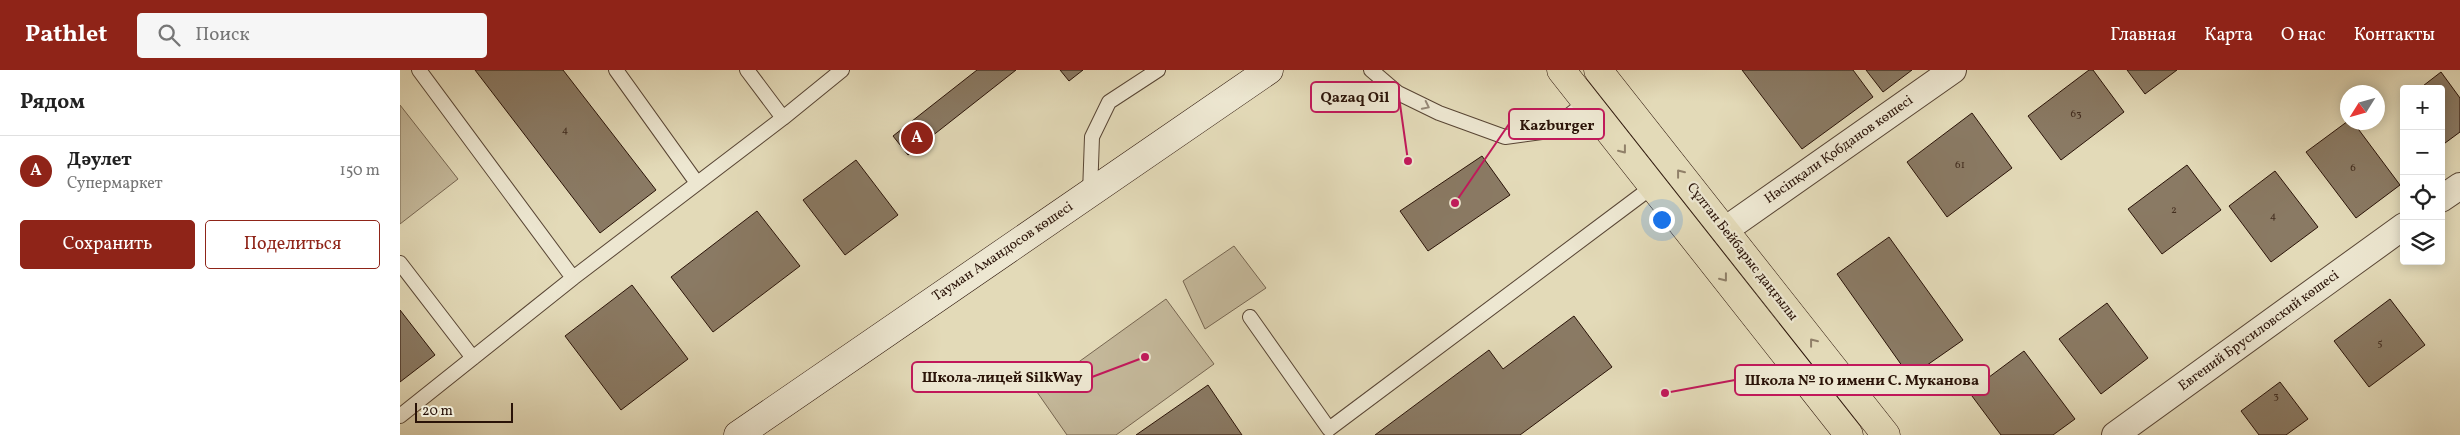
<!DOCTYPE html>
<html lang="ru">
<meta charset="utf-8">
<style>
body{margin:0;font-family:Vollkorn,serif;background:#f6f6f6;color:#222}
.controls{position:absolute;right:15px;top:15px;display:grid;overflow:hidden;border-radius:5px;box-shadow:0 2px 12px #0003}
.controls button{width:45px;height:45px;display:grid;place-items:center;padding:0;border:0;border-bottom:1px solid #e0e0e0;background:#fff;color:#222;font:25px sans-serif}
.compass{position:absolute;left:1940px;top:15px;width:45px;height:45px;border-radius:50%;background:#fff;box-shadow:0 2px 12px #0003;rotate:233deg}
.scale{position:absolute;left:15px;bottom:12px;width:98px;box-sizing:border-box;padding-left:5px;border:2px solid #2a1308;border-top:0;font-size:14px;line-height:18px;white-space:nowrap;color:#2a1308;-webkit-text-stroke:4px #ede7d1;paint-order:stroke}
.you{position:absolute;left:1261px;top:149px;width:18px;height:18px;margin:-12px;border:4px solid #fff;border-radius:50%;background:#1a73e8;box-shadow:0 0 0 8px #1a73e833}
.badge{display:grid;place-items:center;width:32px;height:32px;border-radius:50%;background:#8f2418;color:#fff;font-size:16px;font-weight:700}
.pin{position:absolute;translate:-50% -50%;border:2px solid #fff;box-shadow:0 1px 5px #0006}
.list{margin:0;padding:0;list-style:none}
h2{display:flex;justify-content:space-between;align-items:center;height:65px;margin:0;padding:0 20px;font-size:21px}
h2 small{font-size:16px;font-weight:400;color:#767676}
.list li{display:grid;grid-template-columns:32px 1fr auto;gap:15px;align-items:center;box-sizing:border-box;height:70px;padding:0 20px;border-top:1px solid #e0e0e0}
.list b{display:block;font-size:19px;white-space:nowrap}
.list p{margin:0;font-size:16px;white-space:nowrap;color:#767676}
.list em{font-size:16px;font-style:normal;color:#767676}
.actions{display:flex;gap:10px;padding:15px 20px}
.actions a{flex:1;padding:11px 0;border:1px solid #8f2418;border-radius:5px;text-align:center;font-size:18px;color:#8f2418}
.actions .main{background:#8f2418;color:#fff}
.icon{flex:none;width:28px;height:28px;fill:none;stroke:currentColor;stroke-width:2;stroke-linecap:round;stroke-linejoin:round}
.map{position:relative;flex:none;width:2060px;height:365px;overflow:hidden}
header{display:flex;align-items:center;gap:30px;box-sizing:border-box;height:70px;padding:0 25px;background:#8f2418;color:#fff}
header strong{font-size:24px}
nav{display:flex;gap:28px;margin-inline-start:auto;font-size:18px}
.search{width:350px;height:45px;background:#f6f6f6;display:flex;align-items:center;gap:12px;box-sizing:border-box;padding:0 18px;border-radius:5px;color:#767676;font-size:19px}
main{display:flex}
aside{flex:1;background:#fff}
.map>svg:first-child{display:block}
.green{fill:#c4b89a;stroke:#776651}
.building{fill:#8a7a64;stroke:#2a1308}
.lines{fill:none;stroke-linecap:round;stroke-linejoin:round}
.service-casing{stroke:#584534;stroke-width:16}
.minor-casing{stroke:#584534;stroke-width:28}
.secondary-casing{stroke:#2a1308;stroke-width:29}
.primary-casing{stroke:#2a1308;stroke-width:29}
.service{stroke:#ede7d1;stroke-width:14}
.minor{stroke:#ede7d1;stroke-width:26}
.secondary{stroke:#ede7d1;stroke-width:28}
.primary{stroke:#e3dab8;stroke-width:28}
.oneway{stroke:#958877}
.oneway2{stroke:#908069}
.labels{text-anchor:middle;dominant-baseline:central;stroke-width:4.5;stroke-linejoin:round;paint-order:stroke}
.number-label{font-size:11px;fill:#422d1f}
.street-label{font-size:14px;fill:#2a1308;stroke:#ede7d1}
.leader{fill:none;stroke:#c2185b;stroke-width:2}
.callout-dot{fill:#c2185b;stroke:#ede7d1;stroke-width:2}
.callout{fill:#ede7d1;stroke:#c2185b;stroke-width:2}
.callout-label{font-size:15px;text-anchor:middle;font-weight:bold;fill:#2a1308}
</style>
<header>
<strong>Pathlet</strong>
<div class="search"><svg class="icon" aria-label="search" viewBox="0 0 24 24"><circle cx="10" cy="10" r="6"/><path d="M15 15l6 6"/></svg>Поиск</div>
<nav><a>Главная</a><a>Карта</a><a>О нас</a><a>Контакты</a></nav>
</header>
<main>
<aside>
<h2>Рядом<small></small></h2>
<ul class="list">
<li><span class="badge">A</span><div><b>Дәулет</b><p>Супермаркет</p></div><em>150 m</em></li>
</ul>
<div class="actions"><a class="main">Сохранить</a><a>Поделиться</a></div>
</aside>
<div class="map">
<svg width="2060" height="365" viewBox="0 0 2060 365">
<rect width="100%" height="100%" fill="#e3dab8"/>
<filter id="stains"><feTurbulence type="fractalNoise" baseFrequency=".004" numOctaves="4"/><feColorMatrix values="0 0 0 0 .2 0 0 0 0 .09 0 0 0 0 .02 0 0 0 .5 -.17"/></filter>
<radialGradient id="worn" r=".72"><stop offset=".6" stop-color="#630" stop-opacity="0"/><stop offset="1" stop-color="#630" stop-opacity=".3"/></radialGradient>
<!-- green -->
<path class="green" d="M0,35L58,109L0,154Z
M834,176L866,218L805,259L783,211Z
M766,229L814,294L716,365H667L637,322Z"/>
<!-- building -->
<path class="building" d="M75,0H163L256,120L200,163Z
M577,0H616L508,85L493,66Z
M660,0H683L669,11Z
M1342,0H1453L1473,27L1402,79Z
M1466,0H1512L1483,22Z
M1689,0H1693L1724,42L1661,90L1628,46Z
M1727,0H1777L1745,24Z
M2041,2L2060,28V62L2041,76V19H2019Z
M1572,43L1612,98L1547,147L1507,92Z
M1948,51V52H1953L2000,115L1956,148L1906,82Z
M1082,86L1110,125L1028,181L1000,141Z
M456,90L498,145L445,185L403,130Z
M1787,95L1821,140L1762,184L1728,139Z
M1875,101L1918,157L1871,192L1829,136Z
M357,141L400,196L313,262L271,207Z
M1489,167L1563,270L1510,307L1437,204Z
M232,215L288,289L221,340L165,266Z
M1990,229L2025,275L1969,317L1934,271Z
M1707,233L1748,288L1701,324L1659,269Z
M0,240L35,285L0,312Z
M1174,246L1212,297L1120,365H975L1089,280L1103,299Z
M1624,281L1675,349L1653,365H1601L1569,322Z
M1880,312L1908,349L1886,365H1859L1841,341Z
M808,315L842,365H736Z"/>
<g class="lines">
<defs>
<path id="service" d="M19,0L173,208
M216,0L297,113
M347,0L383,48
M971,0L998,23L1039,43L1105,67L1149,61L1186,32
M690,123L692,67L709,32L758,0
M0,193L73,288
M850,247L929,359L1252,117
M0,346L173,208L383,48L442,0"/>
<path id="minor" d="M2041,129L2060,116
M1325,160L1553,0
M1715,365L2004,156"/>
<path id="secondary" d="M338,365L869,0"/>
<path id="primary" d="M1161,0L1449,365
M1198,0L1486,365"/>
</defs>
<!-- service casing -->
<use href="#service" class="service-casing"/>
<!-- minor casing -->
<use href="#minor" class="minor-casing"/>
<!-- secondary casing -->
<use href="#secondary" class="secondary-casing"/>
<!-- primary casing -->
<use href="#primary" class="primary-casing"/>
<!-- service -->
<use href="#service" class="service"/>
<!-- minor -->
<use href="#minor" class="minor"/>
<!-- secondary -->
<use href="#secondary" class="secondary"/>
<!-- primary -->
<use href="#primary" class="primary"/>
</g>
<!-- one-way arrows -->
<defs><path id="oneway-chevron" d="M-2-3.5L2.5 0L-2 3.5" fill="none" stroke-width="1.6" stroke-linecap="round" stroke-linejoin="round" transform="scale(1.25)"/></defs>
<use class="oneway" href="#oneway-chevron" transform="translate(1026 36) rotate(26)"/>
<g class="oneway2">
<use href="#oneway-chevron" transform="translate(1223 80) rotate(52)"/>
<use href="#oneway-chevron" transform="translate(1280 103) rotate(-128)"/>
<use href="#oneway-chevron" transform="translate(1324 208) rotate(52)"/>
<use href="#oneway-chevron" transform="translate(1413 272) rotate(-128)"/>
</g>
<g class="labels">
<!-- number labels -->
<g class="number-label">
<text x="1676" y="44">63</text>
<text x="165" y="60">4</text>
<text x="1560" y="95">61</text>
<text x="1953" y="98">6</text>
<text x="1774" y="140">2</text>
<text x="1873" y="146">4</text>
<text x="1980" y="273">5</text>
<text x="1876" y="326">3</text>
</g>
<!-- street labels -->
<g class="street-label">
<text transform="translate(1439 80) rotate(-35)">Нәсіпқали Қобданов көшесі</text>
<text transform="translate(603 182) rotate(-34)">Тауман Амандосов көшесі</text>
<text transform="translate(1342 182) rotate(52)">Сұлтан Бейбарыс даңғылы</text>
<text transform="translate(1859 261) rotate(-36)">Евгений Брусиловский көшесі</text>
</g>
</g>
<!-- callouts -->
<path class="leader" d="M1008 91L999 27M1055 133L1109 54M745 287L692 307M1265 323L1335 310"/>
<g class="callout-dot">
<circle cx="1008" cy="91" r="5"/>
<circle cx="1055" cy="133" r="5"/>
<circle cx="745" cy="287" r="5"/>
<circle cx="1265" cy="323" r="5"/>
</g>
<g class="callout">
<rect x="911" y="12" width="88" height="30" rx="5"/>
<rect x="1109" y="39" width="95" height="30" rx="5"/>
<rect x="512" y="292" width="180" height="30" rx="5"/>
<rect x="1335" y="295" width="254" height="30" rx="5"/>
</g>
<g class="callout-label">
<text x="955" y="32">Qazaq Oil</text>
<text x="1157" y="60">Kazburger</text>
<text x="602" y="312">Школа-лицей SilkWay</text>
<text x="1462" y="315">Школа № 10 имени С. Муканова</text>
</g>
<rect width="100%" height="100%" filter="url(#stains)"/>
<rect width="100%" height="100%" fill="url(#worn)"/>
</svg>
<div class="controls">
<button>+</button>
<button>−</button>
<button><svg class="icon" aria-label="locate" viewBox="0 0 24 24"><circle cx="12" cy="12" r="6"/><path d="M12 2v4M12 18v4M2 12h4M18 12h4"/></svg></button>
<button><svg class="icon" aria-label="layers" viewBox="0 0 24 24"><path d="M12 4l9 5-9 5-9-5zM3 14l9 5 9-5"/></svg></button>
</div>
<svg class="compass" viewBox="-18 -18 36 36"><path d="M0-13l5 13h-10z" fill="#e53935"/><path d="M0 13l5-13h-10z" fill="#767676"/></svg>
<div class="scale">20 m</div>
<div class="you"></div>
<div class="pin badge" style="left:517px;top:68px">A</div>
</div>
</main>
